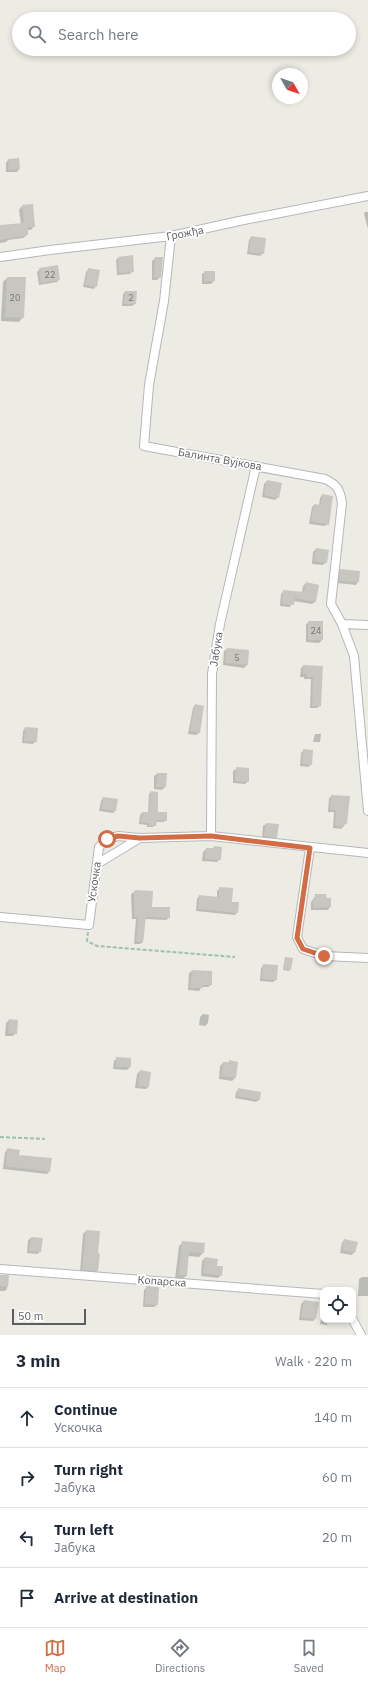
<!DOCTYPE html>
<meta charset="utf-8">
<style>
body{margin:0;font-family:"IBM Plex Sans",sans-serif;background:#f6f6f7;color:#1f2937}
.controls{position:absolute;right:12px;bottom:12px;display:grid;overflow:hidden;border-radius:8px;box-shadow:0 2px 6px #0003}
.controls button{width:36px;height:36px;display:grid;place-items:center;padding:0;border:0;border-bottom:1px solid #e0e1e3;background:#fff;color:#1f2937;font:20px sans-serif}
.compass{position:absolute;left:272px;top:68px;width:36px;height:36px;border-radius:50%;background:#fff;box-shadow:0 2px 6px #0003;rotate:130deg}
.scale{position:absolute;left:12px;bottom:10px;width:74px;box-sizing:border-box;padding-left:4px;border:2px solid #5c5d62;border-top:0;font-size:11px;line-height:14px;white-space:nowrap;color:#5c5d62;-webkit-text-stroke:3px #fff;paint-order:stroke}
.stop{position:absolute;width:12px;height:12px;margin:-9px;border:3px solid #d36c43;border-radius:50%;background:#fff}
.stop.end{background:#d36c43;border-color:#fff;box-shadow:0 1px 4px #0008}
.list{margin:0;padding:0;list-style:none}
h2{display:flex;justify-content:space-between;align-items:center;height:52px;margin:0;padding:0 16px;font-size:17px}
h2 small{font-size:13px;font-weight:400;color:#747a83}
.list li{display:grid;grid-template-columns:26px 1fr auto;gap:12px;align-items:center;box-sizing:border-box;height:60px;padding:0 16px;border-top:1px solid #e0e1e3}
.list b{display:block;font-size:15px;white-space:nowrap}
.list p{margin:0;font-size:13px;white-space:nowrap;color:#747a83}
.list em{font-size:13px;font-style:normal;color:#747a83}
.icon{flex:none;width:22px;height:22px;fill:none;stroke:currentColor;stroke-width:2;stroke-linecap:round;stroke-linejoin:round}
.map{position:relative;flex:none;width:368px;height:1335px;overflow:hidden}
.search{position:absolute;background:#fff;box-shadow:0 2px 6px #0003;left:12px;right:12px;top:12px;height:44px;display:flex;align-items:center;gap:10px;box-sizing:border-box;padding:0 14px;border-radius:22px;color:#747a83;font-size:15px}
.sheet{height:292px;background:#fff}
nav{display:flex;justify-content:space-around;align-items:center;box-sizing:border-box;height:56px;border-top:1px solid #e0e1e3;background:#fff;font-size:11px;color:#747a83}
nav a{display:grid;justify-items:center;gap:2px}
nav .on{color:#d36c43}
.map>svg:first-child{display:block}
.shadow{fill:#0003}
.building{fill:#c8c6c0}
.lines{fill:none;stroke-linecap:round;stroke-linejoin:round}
.street-casing{stroke:#b6b7bc;stroke-width:10}
.path{stroke:#9dc1af;stroke-width:2;stroke-dasharray:4 2;stroke-linecap:butt}
.street{stroke:#fff;stroke-width:8}
.route{stroke:#d36c43;stroke-width:5}
.labels{text-anchor:middle;dominant-baseline:central;stroke-width:3.5;stroke-linejoin:round;paint-order:stroke}
.number-label{font-size:9px;fill:#77777a}
.street-label{font-size:11px;fill:#5c5d62;stroke:#fff}
</style>
<div class="map">
<svg width="368" height="1335" viewBox="0 0 368 1335">
<rect width="100%" height="100%" fill="#ecece4"/>
<!-- shadow -->
<path class="shadow" d="M8,160L19,169L17,172H6V163Z
M22,206L34,226L31,230H27V235L23,238L8,240L6,242L0,243V226L21,224L19,210Z
M365,212H368V229L364,214Z
M251,237L263,253L260,256L247,254L249,240Z
M118,258L133,271L130,274L117,275L116,260Z
M155,258H162L160,277L157,280H152V261Z
M40,269L59,280L57,282L39,285L37,272Z
M89,269L96,286L94,289L83,287L86,272Z
M205,272L214,281L211,284H202V274Z
M7,278L23,317L19,322L1,321L3,282Z
M125,292L135,304L132,306H122L123,294Z
M267,481L278,497L275,500L262,497L264,484Z
M322,495L328,524L325,526L309,524L312,507L314,505L319,506L320,498Z
M316,549L326,562L323,565L312,564L313,552Z
M341,570L359,572L358,582L356,585L337,583L338,573Z
M306,583L315,602L312,604L293,601L290,607L280,606L281,594L284,591L302,593L303,586Z
M309,622L322,640L319,643L306,642V624Z
M227,649L248,651L247,665L244,668L223,665L224,651Z
M303,666L322,667L320,706L317,708H310L311,679H304V677H300L301,668Z
M195,705L199,733L196,735L188,734L193,708Z
M25,728L36,741L33,744L22,743L23,731Z
M315,734H321L320,742H313Z
M304,750L311,764L309,767L300,766L301,753Z
M236,769L248,781L245,784L233,783V771Z
M157,774L165,787L162,790L154,789V776Z
M151,792L157,813L166,820L164,822H155L153,827H147V825L139,824L140,815L142,813H148L149,794Z
M332,796L346,823L341,829L333,828L334,812H328L329,798Z
M103,798L116,810L113,813L99,811L101,801Z
M266,824L276,837L273,840L262,839L263,826Z
M214,847L221,848L220,859L217,862L202,861L203,852L206,849H212Z
M220,888L237,912L235,915L196,911L197,899L199,896L217,898V891Z
M134,892H152L151,908L169,918L166,920L145,919L143,942L140,944H134L136,919H132L131,894Z
M316,895L330,907L328,910H311V902Z
M285,958L290,969L289,971L283,970Z
M264,965L276,980L273,982L260,981L261,968Z
M192,971L211,972V985L208,987H202L199,991L188,990L189,973Z
M203,1014L209,1015L208,1023L205,1026L199,1025L200,1017Z
M9,1020L16,1033L13,1036H5L6,1023Z
M117,1058L130,1067L127,1070L113,1069L114,1061Z
M230,1061L237,1062L235,1078L232,1081L219,1079L220,1066L223,1063H228Z
M140,1071L148,1087L146,1089L135,1088L137,1074Z
M239,1089L259,1100L256,1102L235,1098L236,1092Z
M8,1149L18,1156L49,1172L47,1174L3,1169L5,1152Z
M86,1231L96,1254L97,1271L94,1273L80,1272L83,1234Z
M31,1238L40,1251L38,1254L27,1253L28,1240Z
M344,1240L354,1252L352,1255L340,1253L342,1243Z
M183,1242L203,1253L199,1257L188,1256L186,1276L181,1280L175,1279L179,1246Z
M205,1258L216,1267L221,1275L218,1278L201,1276L202,1261Z
M0,1276H8L7,1289L5,1291H0Z
M362,1277H368V1296H358L359,1279Z
M147,1287L157,1305L154,1307H143L144,1290Z
M304,1301L316,1318L313,1321L299,1320L301,1304Z
M322,1316H323V1320H328L327,1325L320,1324Z"/>
<!-- building -->
<path class="building" d="M19,158L20,169L9,170L8,159Z
M33,204L35,227H28V235L0,240V225L24,223L22,205Z
M251,236L266,238L264,254L249,252Z
M133,255L134,272L119,273L118,257Z
M155,257H163L161,278L154,277Z
M58,265L60,280L41,283L39,268Z
M88,268L100,270L97,287L85,285Z
M204,271H215V281H204Z
M7,277H26L24,318L5,317Z
M125,291H137L136,304H124Z
M267,480L282,483L279,498L264,495Z
M322,494L333,496L329,525L311,521L314,504L321,505Z
M316,548L329,550L327,563L314,561Z
M340,569L360,571L359,582L339,581Z
M306,582L319,585L316,602L295,598L294,605L282,604L283,590L304,592Z
M308,621H323V640H308Z
M227,648L249,650L248,665L225,663Z
M303,665L323,666L321,706H312L313,677H307V674H303Z
M195,704L204,706L200,733L190,731Z
M25,727L38,728L37,742L24,741Z
M303,749L313,750L312,765L302,764Z
M236,767L249,768V782L235,781Z
M157,773H167L166,787H156Z
M151,791L158,792V812H167V821L157,820L156,826H149V823H141L142,812H149Z
M331,795L350,796L347,824L344,823V827L335,826L336,810H330Z
M103,797L118,799L116,811L102,809Z
M266,823L279,824L277,838L264,836Z
M214,846L222,847L221,860L205,859L206,848H214Z
M219,887L233,888L232,902H239L238,913L198,909L199,895L219,897Z
M136,890L153,891L152,907H170V918L146,917L143,942H136L138,917H134V891Z
M315,894H326L327,898H331V907L313,908V899H315Z
M285,957L293,958L291,970L283,969Z
M263,964L278,965L277,980L262,979Z
M192,970L212,971V985H203V988H190Z
M9,1019L18,1020L17,1034L8,1033Z
M116,1057L131,1058V1067H116Z
M229,1060L238,1062L236,1078L221,1076L223,1062H229Z
M140,1070L151,1072L149,1087L138,1086Z
M238,1088L261,1092L260,1100L237,1096Z
M7,1148L20,1150L19,1155L52,1158L50,1172L6,1166Z
M86,1230L100,1231L98,1253L100,1254L98,1271L82,1270Z
M31,1237L43,1238L41,1252L29,1251Z
M344,1239L358,1242L355,1253L342,1250Z
M182,1241L205,1243L204,1253L189,1252L187,1276L179,1275Z
M205,1257L218,1259L217,1266H223L222,1276L203,1273Z
M0,1275H9L8,1287L0,1286Z
M146,1286L159,1287L158,1305L145,1304Z
M304,1300L319,1302L316,1319L301,1317Z"/>
<g class="lines">
<defs>
<path id="street" d="M171,236L164,301L149,385L144,446L325,479C337,485 340,489 342,503L331,604L342,624L354,656L368,811
M0,257L50,250L171,236L239,221L368,196
M342,624L368,625
M211,836L212,674L220,624L256,466
M310,848L297,937L303,949L324,956L368,958
M97,864L140,838
M0,917L89,925L99,847L107,839L118,836L140,838L211,836L368,853
M0,1269L323,1294
M353,1320L361,1335"/>
</defs>
<!-- street casing -->
<use href="#street" class="street-casing"/>
<!-- path -->
<path class="path" d="M88,932L87,941L97,946L235,957
M0,1137L45,1139"/>
<!-- street -->
<use href="#street" class="street"/>
</g>
<g class="lines">
<!-- route -->
<path class="route" d="M107,839L118,836L140,838L211,836L310,848L297,938L303,949L324,956"/>
</g>
<g class="labels">
<!-- number labels -->
<g class="number-label">
<text x="50" y="274">22</text>
<text x="15" y="297">20</text>
<text x="131" y="297">2</text>
<text x="316" y="630">24</text>
<text x="237" y="657">5</text>
</g>
<!-- street labels -->
<g class="street-label">
<text transform="translate(185 233) rotate(-11)">Грожђа</text>
<text transform="translate(220 459) rotate(10)">Балинта Вујкова</text>
<text transform="translate(216 649) rotate(-81)">Јабука</text>
<text transform="translate(94 882) rotate(-82)">Ускочка</text>
<text transform="translate(162 1281) rotate(4)">Копарска</text>
</g>
</g>
</svg>
<div class="controls">
<button><svg class="icon" aria-label="locate" viewBox="0 0 24 24"><circle cx="12" cy="12" r="6"/><path d="M12 2v4M12 18v4M2 12h4M18 12h4"/></svg></button>
</div>
<svg class="compass" viewBox="-18 -18 36 36"><path d="M0-13l5 13h-10z" fill="#e53935"/><path d="M0 13l5-13h-10z" fill="#747a83"/></svg>
<div class="scale">50 m</div>
<div class="stop" style="left:107px;top:839px"></div>
<div class="stop end" style="left:324px;top:956px"></div>
<div class="search"><svg class="icon" aria-label="search" viewBox="0 0 24 24"><circle cx="10" cy="10" r="6"/><path d="M15 15l6 6"/></svg>Search here</div>
</div>
<section class="sheet">
<h2>3 min<small>Walk · 220 m</small></h2>
<ul class="list">
<li><svg class="icon" aria-label="ahead" viewBox="0 0 24 24"><path d="M12 20V5M6 11l6-6 6 6"/></svg><div><b>Continue</b><p>Ускочка</p></div><em>140 m</em></li>
<li><svg class="icon" aria-label="right" viewBox="0 0 24 24"><path d="M7 20v-9h11M14 6l5 5-5 5"/></svg><div><b>Turn right</b><p>Јабука</p></div><em>60 m</em></li>
<li><svg class="icon" aria-label="left" viewBox="0 0 24 24"><path d="M17 20v-9H6M10 6l-5 5 5 5"/></svg><div><b>Turn left</b><p>Јабука</p></div><em>20 m</em></li>
<li><svg class="icon" aria-label="arrive" viewBox="0 0 24 24"><path d="M6 21V4h12l-3 4 3 4H6"/></svg><div><b>Arrive at destination</b></div></li>
</ul>
</section>
<nav>
<a class="on"><svg class="icon" aria-label="map" viewBox="0 0 24 24"><path d="M3 6l6-2 6 2 6-2v14l-6 2-6-2-6 2zM9 4v14M15 6v14"/></svg>Map</a>
<a><svg class="icon" aria-label="directions" viewBox="0 0 24 24"><path d="M12 3l9 9-9 9-9-9zM9 14v-3h6M13 9l2 2-2 2"/></svg>Directions</a>
<a><svg class="icon" aria-label="saved" viewBox="0 0 24 24"><path d="M7 4h10v16l-5-4-5 4z"/></svg>Saved</a>
</nav>
